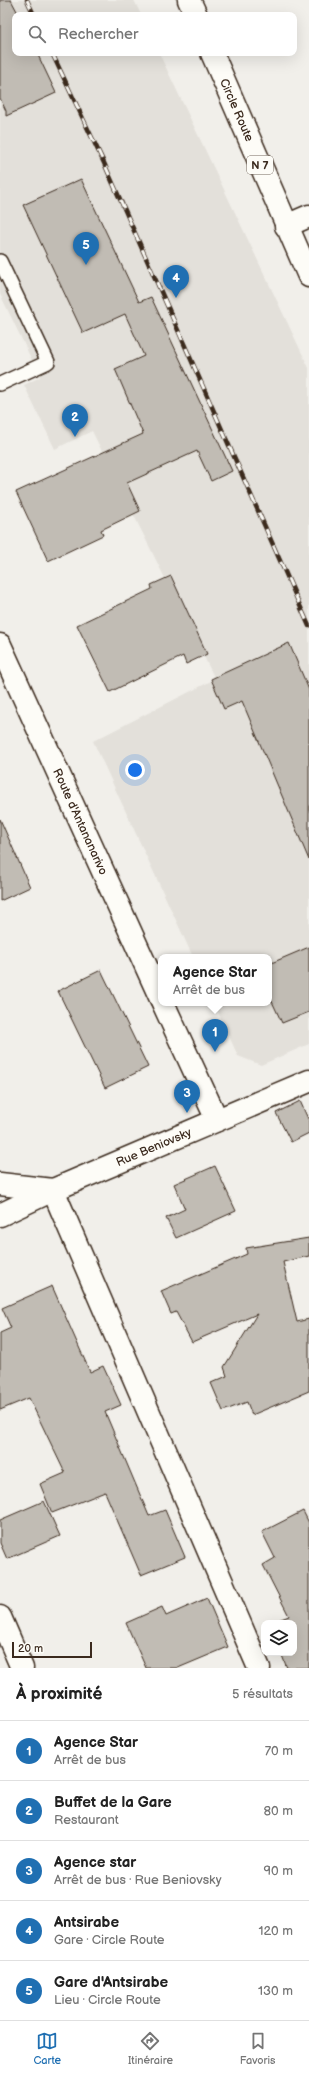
<!DOCTYPE html>
<html lang="fr">
<meta charset="utf-8">
<style>
body{margin:0;font-family:"Balsamiq Sans",sans-serif;background:#f2f2f2;color:#222}
.controls{position:absolute;right:12px;bottom:12px;display:grid;overflow:hidden;border-radius:8px;box-shadow:0 4px 16px #0002}
.controls button{width:36px;height:36px;display:grid;place-items:center;padding:0;border:0;border-bottom:1px solid #e0e0e0;background:#fff;color:#222;font:20px sans-serif}
.scale{position:absolute;left:12px;bottom:10px;width:80px;box-sizing:border-box;padding-left:4px;border:2px solid #3b2a1e;border-top:0;font-size:11px;line-height:14px;white-space:nowrap;color:#3b2a1e;-webkit-text-stroke:3px #fdfcf7;paint-order:stroke}
.you{position:absolute;left:135px;top:770px;width:14px;height:14px;margin:-10px;border:3px solid #fff;border-radius:50%;background:#1a73e8;box-shadow:0 0 0 6px #1a73e833}
.badge{display:grid;place-items:center;width:26px;height:26px;border-radius:50%;background:#1f6fb2;color:#fff;font-size:13px;font-weight:700}
.pin{position:absolute;translate:-50% -33px;filter:drop-shadow(0 1px 2px #0008)}
.pin::after{content:'';position:absolute;top:21px;width:14px;height:12px;background:inherit;clip-path:polygon(0 0,100% 0,50% 100%)}
.popup{position:absolute;left:158px;top:954px;width:114px;height:52px;box-sizing:border-box;display:grid;place-content:center;border-radius:8px;background:#fff;filter:drop-shadow(0 1px 3px #0005);font-size:13px;white-space:nowrap;color:#767676}
.popup b{font-size:15px;color:#222}
.popup::after{content:'';position:absolute;left:50%;top:100%;margin-left:-8px;border:8px solid transparent;border-top-color:#fff}
.list{margin:0;padding:0;list-style:none}
h2{display:flex;justify-content:space-between;align-items:center;height:52px;margin:0;padding:0 16px;font-size:17px}
h2 small{font-size:13px;font-weight:400;color:#767676}
.list li{display:grid;grid-template-columns:26px 1fr auto;gap:12px;align-items:center;box-sizing:border-box;height:60px;padding:0 16px;border-top:1px solid #e0e0e0}
.list b{display:block;font-size:15px;white-space:nowrap}
.list p{margin:0;font-size:13px;white-space:nowrap;color:#767676}
.list em{font-size:13px;font-style:normal;color:#767676}
.icon{flex:none;width:22px;height:22px;fill:none;stroke:currentColor;stroke-width:2;stroke-linecap:round;stroke-linejoin:round}
.map{position:relative;flex:none;width:309px;height:1668px;overflow:hidden}
.search{position:absolute;background:#fff;box-shadow:0 4px 16px #0002;left:12px;right:12px;top:12px;height:44px;display:flex;align-items:center;gap:10px;box-sizing:border-box;padding:0 14px;border-radius:8px;color:#767676;font-size:15px}
.sheet{height:352px;background:#fff}
nav{display:flex;justify-content:space-around;align-items:center;box-sizing:border-box;height:56px;border-top:1px solid #e0e0e0;background:#fff;font-size:11px;color:#767676}
nav a{display:grid;justify-items:center;gap:2px}
nav .on{color:#1f6fb2}
.map>svg:first-child{display:block}
.built{fill:#e3e0da}
.building{fill:#c1bcb4;stroke:#3b2a1e}
.lines{fill:none;stroke-linecap:round;stroke-linejoin:round}
.lane-casing{stroke:#3b2a1e;stroke-width:16}
.street-casing{stroke:#3b2a1e;stroke-width:25}
.secondary-casing{stroke:#3b2a1e;stroke-width:25}
.primary-casing{stroke:#3b2a1e;stroke-width:25}
.lane{stroke:#fdfcf7;stroke-width:13}
.street{stroke:#fdfcf7;stroke-width:22}
.secondary{stroke:#fdfcf7;stroke-width:22}
.primary{stroke:#fdfcf7;stroke-width:22}
.rail-casing{stroke:#3b2a1e;stroke-width:4.5}
.rail{stroke:#fdfcf7;stroke-width:3;stroke-dasharray:9;stroke-linecap:butt}
.labels{text-anchor:middle;dominant-baseline:central;stroke-width:3;stroke-linejoin:round;paint-order:stroke}
.shield{fill:#fdfcf7;stroke:#75695f;stroke-width:1}
.shield-label{font-size:11px;font-weight:bold;fill:#3b2a1e}
.street-label{font-size:12px;fill:#3b2a1e;stroke:#fdfcf7}
</style>
<div class="map">
<svg width="309" height="1668" viewBox="0 0 309 1668">
<rect width="100%" height="100%" fill="#f1efea"/>
<filter id="ink" filterUnits="userSpaceOnUse"><feTurbulence type="fractalNoise" baseFrequency=".025" numOctaves="2"/><feDisplacementMap in="SourceGraphic" scale="8" xChannelSelector="R" yChannelSelector="G"/><feConvolveMatrix kernelMatrix="1 2 1 2 8 2 1 2 1" color-interpolation-filters="sRGB"/></filter>
<g filter="url(#ink)">
<!-- built -->
<path class="built" d="M0,0H134L141,15H15V53H159L309,368V1044L261,1065L238,1056L214,1003H269V957H193L93,741L215,679L92,431L55,449L24,385L40,377L0,294Z"/>
<!-- building -->
<path class="building" d="M0,0H11L19,15H15V53H37L56,93L6,116V111L0,98Z
M81,179L139,302L151,297L232,471L211,481L197,451L127,483L140,511L101,530L103,535L48,561L16,492L143,434L115,369L144,356L125,314L83,333L23,205Z
M171,576L207,654L186,664L183,656L110,692L77,625L152,589L151,585Z
M289,643L309,690V860L242,701L224,709L211,679Z
M0,819L30,887L0,901Z
M309,947V1012L282,1023L269,995V964Z
M101,970L148,1067L105,1088L58,991Z
M300,1101L309,1121V1133L291,1142L276,1113Z
M215,1166L236,1211L176,1238L166,1218L185,1209L174,1184Z
M309,1238V1256L283,1262L297,1322L309,1319V1391L252,1415L247,1402L223,1411L211,1383L227,1376L224,1367L257,1314L192,1342L176,1312L171,1314L161,1291L247,1254L246,1248Z
M52,1286L90,1372L103,1366L121,1405L105,1412L149,1516L165,1510L185,1557L141,1575L105,1492L52,1513L40,1484L65,1473L29,1398L0,1410V1333L11,1328L2,1308Z
M44,1501L60,1536L7,1559L0,1543V1520Z
M303,1511L309,1523V1668H287L281,1653H294V1623H270L289,1616L263,1565L275,1558L262,1532Z
M207,1598L228,1647L178,1668H146L126,1623L162,1607L166,1616Z"/>
<g class="lines">
<defs>
<path id="lane" d="M0,261L48,362L0,384"/>
<g id="street">
<path d="M286,226L309,216"/>
<path id="s1" d="M0,645L161,999"/>
<path d="M163,1003L217,1120"/>
<path d="M0,1184L53,1190L259,1668"/>
<path d="M0,1617L22,1668"/>
</g>
<g id="secondary">
<path id="s2" d="M0,1215L53,1190L309,1081"/>
</g>
<g id="primary">
<path d="M189,0L196,15"/>
<path id="s3" d="M212,53L309,276"/>
</g>
</defs>
<!-- lane casing -->
<use href="#lane" class="lane-casing"/>
<!-- street casing -->
<use href="#street" class="street-casing"/>
<!-- secondary casing -->
<use href="#secondary" class="secondary-casing"/>
<!-- primary casing -->
<use href="#primary" class="primary-casing"/>
<!-- lane -->
<use href="#lane" class="lane"/>
<!-- street -->
<use href="#street" class="street"/>
<!-- secondary -->
<use href="#secondary" class="secondary"/>
<!-- primary -->
<use href="#primary" class="primary"/>
<defs>
<path id="rail" d="M27,0L34,15
M52,53L104,163L309,626"/>
</defs>
<!-- rail casing -->
<use href="#rail" class="rail-casing"/>
<!-- rail -->
<use href="#rail" class="rail"/>
</g>
</g>
<g class="labels">
<!-- shield labels -->
<rect class="shield" x="247" y="156" width="26" height="18" rx="3"/>
<g class="shield-label">
<text x="260" y="165">N 7</text>
</g>
<!-- street labels -->
<g class="street-label">
<text stroke="none"><textPath href="#s3" startOffset="62">Circle Route</textPath></text>
<text stroke="none"><textPath href="#s1" startOffset="194">Route d'Antananarivo</textPath></text>
<text stroke="none"><textPath href="#s2" startOffset="168">Rue Beniovsky</textPath></text>
</g>
</g>
</svg>
<div class="controls">
<button><svg class="icon" aria-label="layers" viewBox="0 0 24 24"><path d="M12 4l9 5-9 5-9-5zM3 14l9 5 9-5"/></svg></button>
</div>
<div class="scale">20 m</div>
<div class="you"></div>
<div class="pin badge" style="left:215px;top:1052px">1</div>
<div class="popup"><b>Agence Star</b>Arrêt de bus</div>
<div class="pin badge" style="left:75px;top:437px">2</div>
<div class="pin badge" style="left:187px;top:1113px">3</div>
<div class="pin badge" style="left:176px;top:298px">4</div>
<div class="pin badge" style="left:86px;top:265px">5</div>
<div class="search"><svg class="icon" aria-label="search" viewBox="0 0 24 24"><circle cx="10" cy="10" r="6"/><path d="M15 15l6 6"/></svg>Rechercher</div>
</div>
<section class="sheet">
<h2>À proximité<small>5 résultats</small></h2>
<ul class="list">
<li><span class="badge">1</span><div><b>Agence Star</b><p>Arrêt de bus</p></div><em>70 m</em></li>
<li><span class="badge">2</span><div><b>Buffet de la Gare</b><p>Restaurant</p></div><em>80 m</em></li>
<li><span class="badge">3</span><div><b>Agence star</b><p>Arrêt de bus · Rue Beniovsky</p></div><em>90 m</em></li>
<li><span class="badge">4</span><div><b>Antsirabe</b><p>Gare · Circle Route</p></div><em>120 m</em></li>
<li><span class="badge">5</span><div><b>Gare d'Antsirabe</b><p>Lieu · Circle Route</p></div><em>130 m</em></li>
</ul>
</section>
<nav>
<a class="on"><svg class="icon" aria-label="map" viewBox="0 0 24 24"><path d="M3 6l6-2 6 2 6-2v14l-6 2-6-2-6 2zM9 4v14M15 6v14"/></svg>Carte</a>
<a><svg class="icon" aria-label="directions" viewBox="0 0 24 24"><path d="M12 3l9 9-9 9-9-9zM9 14v-3h6M13 9l2 2-2 2"/></svg>Itinéraire</a>
<a><svg class="icon" aria-label="saved" viewBox="0 0 24 24"><path d="M7 4h10v16l-5-4-5 4z"/></svg>Favoris</a>
</nav>
